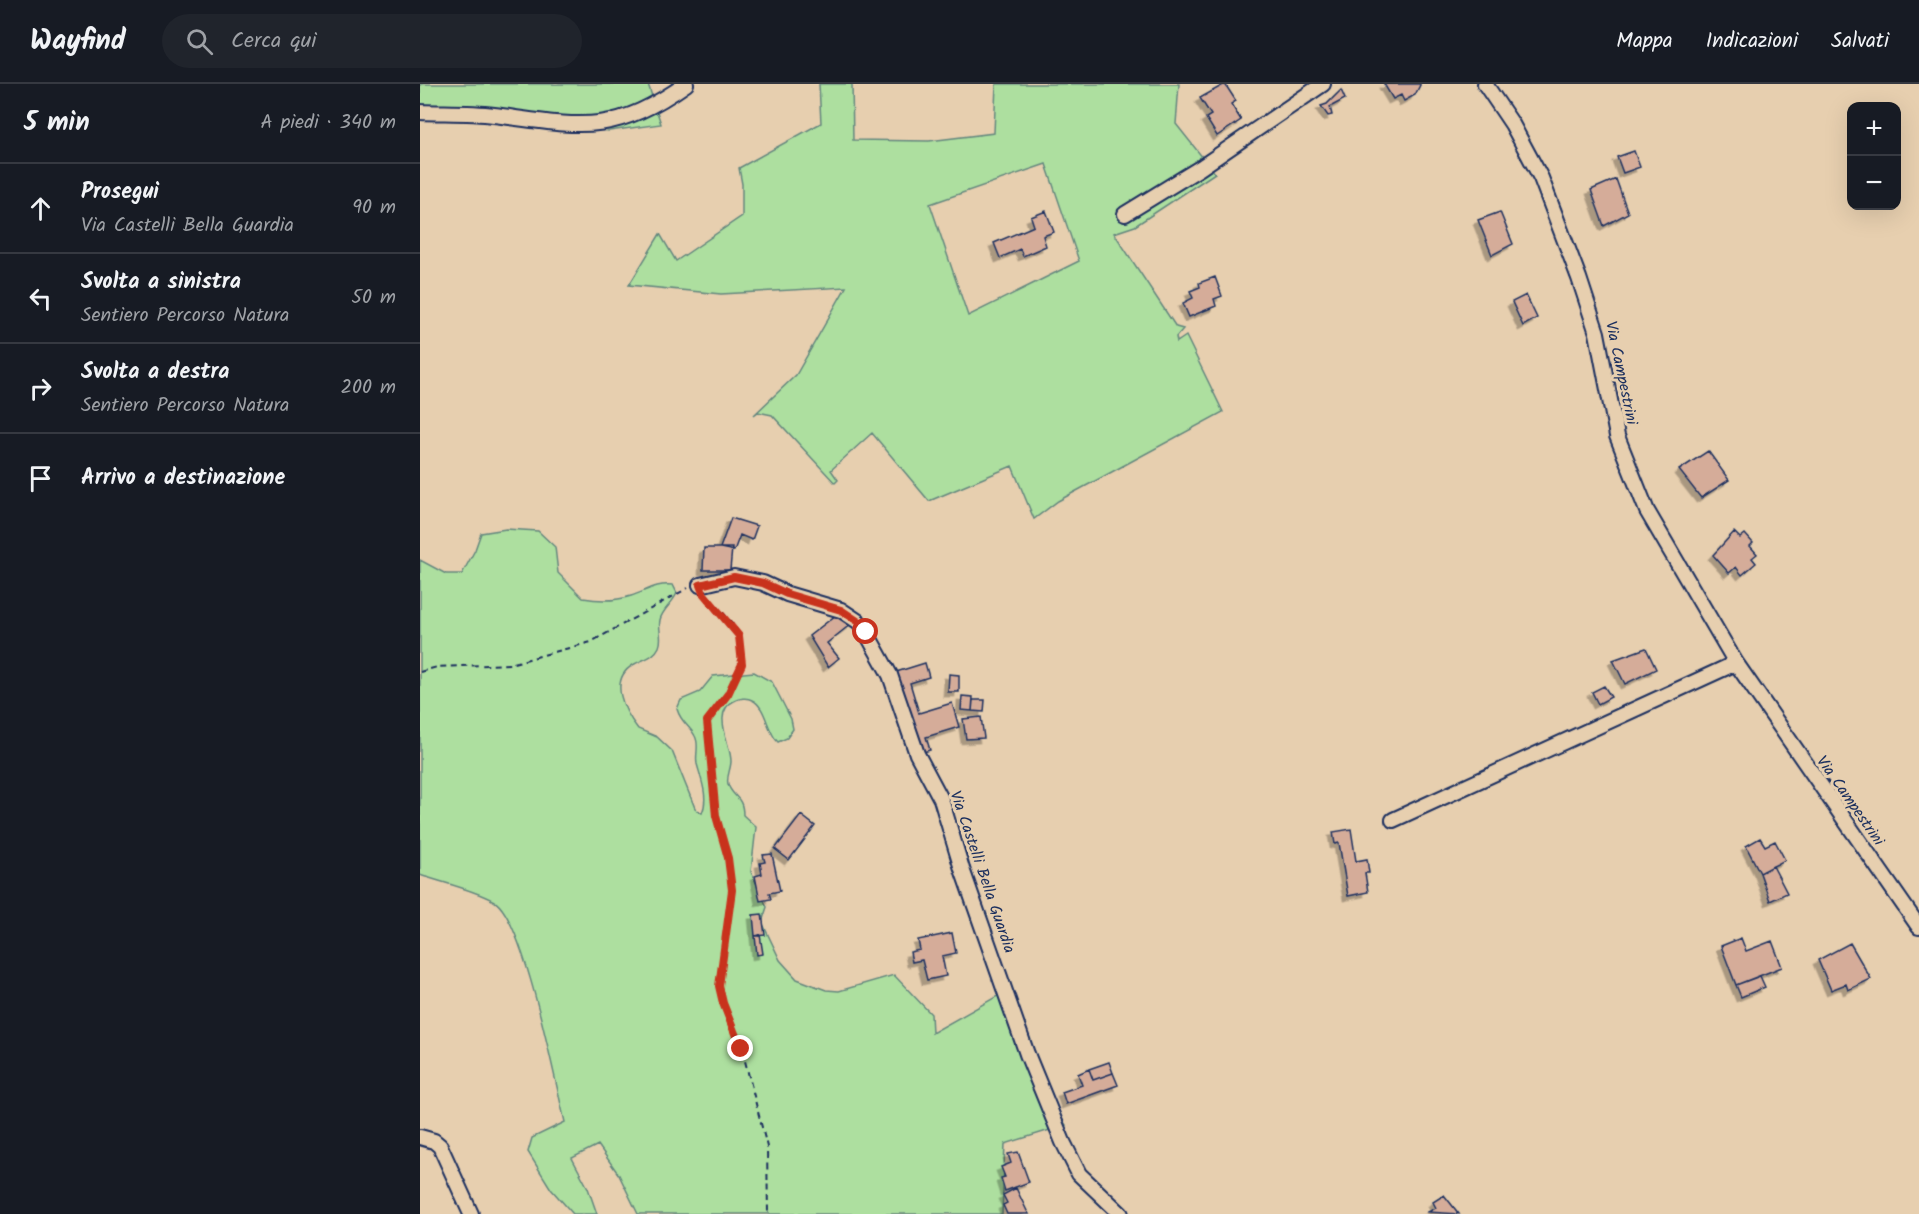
<!DOCTYPE html>
<html lang="it">
<meta charset="utf-8">
<style>
body{margin:0;font-family:Kalam,sans-serif;background:#20242c;color:#f1f3f6}
.controls{position:absolute;right:18px;top:18px;display:grid;overflow:hidden;border-radius:12px;box-shadow:0 6px 24px #0002}
.controls button{width:54px;height:54px;display:grid;place-items:center;padding:0;border:0;border-bottom:2px solid #363941;background:#171b24;color:#f1f3f6;font:30px sans-serif}
.stop{position:absolute;width:18px;height:18px;margin:-14px;border:4px solid #c8321e;border-radius:50%;background:#fff}
.stop.end{background:#c8321e;border-color:#fff;box-shadow:0 2px 6px #0008}
.list{margin:0;padding:0;list-style:none}
h2{display:flex;justify-content:space-between;align-items:center;height:78px;margin:0;padding:0 24px;font-size:26px}
h2 small{font-size:20px;font-weight:400;color:#9ea1a6}
.list li{display:grid;grid-template-columns:39px 1fr auto;gap:18px;align-items:center;box-sizing:border-box;height:90px;padding:0 24px;border-top:2px solid #363941}
.list b{display:block;font-size:22px;white-space:nowrap}
.list p{margin:0;font-size:20px;white-space:nowrap;color:#9ea1a6}
.list em{font-size:20px;font-style:normal;color:#9ea1a6}
.icon{flex:none;width:33px;height:33px;fill:none;stroke:currentColor;stroke-width:2;stroke-linecap:round;stroke-linejoin:round}
.map{position:relative;flex:none;width:1499px;height:1130px;overflow:hidden}
header{display:flex;align-items:center;gap:36px;box-sizing:border-box;height:84px;padding:0 30px;background:#171b24;border-bottom:2px solid #363941}
header strong{font-size:28px}
nav{display:flex;gap:33px;margin-inline-start:auto;font-size:21px}
.search{width:420px;height:54px;background:#20242c;display:flex;align-items:center;gap:15px;box-sizing:border-box;padding:0 21px;border-radius:33px;color:#9ea1a6;font-size:22px}
main{display:flex}
aside{flex:1;background:#171b24}
.map>svg:first-child{display:block}
.green{fill:#addf9f;stroke:#64877e;stroke-width:1.5;fill-rule:evenodd}
.building{fill:#d5ac99;stroke:#1b2f5e;stroke-width:1.5;filter:url(#shadow)}
.lines{fill:none;stroke-linecap:round;stroke-linejoin:round}
.minor-casing{stroke:#1b2f5e;stroke-width:18}
.path{stroke:#1b2f5e;stroke-width:2;stroke-dasharray:6 4.5;stroke-linecap:butt}
.minor{stroke:#e7cfaf;stroke-width:14}
.route{stroke:#c8321e;stroke-width:8}
.labels{text-anchor:middle;dominant-baseline:central;stroke-width:6;stroke-linejoin:round;paint-order:stroke}
.street-label{font-size:16px;fill:#1b2f5e;stroke:#e7cfaf}
</style>
<header>
<strong>Wayfind</strong>
<div class="search"><svg class="icon" aria-label="search" viewBox="0 0 24 24"><circle cx="10" cy="10" r="6"/><path d="M15 15l6 6"/></svg>Cerca qui</div>
<nav><a>Mappa</a><a>Indicazioni</a><a>Salvati</a></nav>
</header>
<main>
<aside>
<h2>5 min<small>A piedi · 340 m</small></h2>
<ul class="list">
<li><svg class="icon" aria-label="ahead" viewBox="0 0 24 24"><path d="M12 20V5M6 11l6-6 6 6"/></svg><div><b>Prosegui</b><p>Via Castelli Bella Guardia</p></div><em>90 m</em></li>
<li><svg class="icon" aria-label="left" viewBox="0 0 24 24"><path d="M17 20v-9H6M10 6l-5 5 5 5"/></svg><div><b>Svolta a sinistra</b><p>Sentiero Percorso Natura</p></div><em>50 m</em></li>
<li><svg class="icon" aria-label="right" viewBox="0 0 24 24"><path d="M7 20v-9h11M14 6l5 5-5 5"/></svg><div><b>Svolta a destra</b><p>Sentiero Percorso Natura</p></div><em>200 m</em></li>
<li><svg class="icon" aria-label="arrive" viewBox="0 0 24 24"><path d="M6 21V4h12l-3 4 3 4H6"/></svg><div><b>Arrivo a destinazione</b></div></li>
</ul>
</aside>
<div class="map">
<svg width="1499" height="1130" viewBox="0 0 1499 1130">
<defs>
<filter id="shadow"><feDropShadow dx="-4.5" dy="4.5" stdDeviation="0" flood-color="#0004"/></filter>
</defs>
<rect width="100%" height="100%" fill="#e7cfaf"/>
<filter id="ink" filterUnits="userSpaceOnUse"><feTurbulence type="fractalNoise" baseFrequency=".0167" numOctaves="2"/><feDisplacementMap in="SourceGraphic" scale="12" xChannelSelector="R" yChannelSelector="G"/><feConvolveMatrix kernelMatrix="1 2 1 2 8 2 1 2 1" color-interpolation-filters="sRGB"/></filter>
<g filter="url(#ink)">
<!-- green -->
<path class="green" d="M0,0H228L241,40L189,47L0,29Z
M399,0H432L433,56L509,57L574,49L576,0H759L756,40L795,89L715,142L694,149L756,243L763,245L756,253L757,258L766,252L803,328L638,417L614,435L592,382L509,417L452,349L411,386L418,396L415,399L352,331L338,328L334,331L376,291L426,203L301,210L209,201L240,150L256,177L322,132V100L319,84L401,39ZM626,80L659,177L548,232L510,120Z
M86,445L118,447L135,463L138,489L163,514C179,517 196,517 211,512C227,507 235,499 253,501L257,509C253,519 242,526 240,536C238,546 243,554 239,563C234,574 222,575 213,581C188,596 204,627 218,645L237,653L252,667L275,724L282,729C289,714 281,695 277,680C275,670 280,661 275,652C270,642 261,639 257,625L261,616L280,608L293,592L334,588L352,598L371,635L373,645L367,654L358,658C347,648 346,622 332,616C327,613 319,614 314,617C291,628 311,660 311,677C311,685 306,693 308,700C312,714 323,711 323,731L336,743L331,788L347,823L342,838L360,876L377,895L406,906L419,907L474,891L511,930L512,949L588,906L614,993L646,1041L585,1060L582,1130H218L199,1091L178,1061L152,1074L168,1104L177,1130H153L131,1105L108,1068L112,1054L145,1038C135,998 104,834 74,817C52,805 23,799 0,791V476L26,490H42L55,466L61,449Z"/>
<!-- building -->
<path class="building" d="M805,0L816,17L811,20L821,36L797,52L786,34L791,31L780,14Z
M964,0H1000V1L995,11L984,17L981,11L973,15Z
M921,6L925,15L910,23L912,31L908,32L901,22L907,20Z
M1214,67L1220,83L1203,89L1197,73Z
M1196,95L1208,129L1184,142L1171,106Z
M626,127L634,148L623,152L626,162L603,172L600,165L580,174L574,159L614,142L611,133Z
M1080,128L1093,160L1072,171L1058,136Z
M795,193L802,212L794,215L796,222L769,233L763,219L773,214L770,207L780,203L779,199Z
M1106,211L1117,234L1103,242L1092,218Z
M1288,367L1309,396L1281,414L1259,386Z
M311,434L337,442L332,456L320,451L314,467L300,464Z
M1314,448L1320,454L1325,450L1333,459L1330,462L1337,470L1332,474L1336,479L1322,491L1316,483L1309,489L1293,471Z
M284,464H312L310,486H283Z
M420,528L431,540L407,559L419,574L408,583L389,552Z
M1226,564L1236,585L1205,600L1193,576Z
M505,579L509,593L490,599L499,629L532,619L539,643L506,653L510,666L500,669L473,589Z
M529,590L539,591V608H528Z
M1184,602L1191,613L1178,620L1172,608Z
M542,612L553,613L552,627L541,626Z
M553,616H565L564,628L552,627Z
M561,633L564,654L546,655L543,635Z
M381,731L395,742L369,776L355,765Z
M931,745L936,777L947,775L949,789H945L948,808L928,812L919,759L915,760L913,748Z
M1340,754L1345,762L1355,757L1365,776L1340,789L1326,762Z
M352,770L360,807L349,809L351,815L340,817L335,792L342,790L340,779L345,778L343,771Z
M1353,782L1367,809L1350,817L1340,789Z
M342,830L345,851L335,852L333,831Z
M532,849L536,869L522,872L526,892L507,896L502,876L492,878L490,868L500,866L498,856Z
M340,851L343,870L337,871L335,852Z
M1321,854L1326,867L1352,857L1362,883L1316,901L1301,862Z
M1430,859L1451,895L1428,906L1426,900L1411,906L1398,876Z
M1340,892L1345,903L1321,913L1316,901Z
M689,978L693,989L673,996L669,985Z
M669,985L673,996L693,989L698,1001L646,1020L642,1008L662,1001L658,990Z
M598,1068L609,1098L585,1107L581,1094L585,1093L581,1083L591,1079L588,1070Z
M596,1104L607,1127L609,1130H587L583,1121L587,1119L583,1111Z
M1024,1111L1039,1130L1008,1128L1016,1124L1013,1118Z"/>
<g class="lines">
<defs>
<path id="minor" d="M1065,0L1092,40L1121,94L1159,194L1177,249L1197,352L1227,427L1316,579L1499,843
M0,28C24,29 50,28 74,31C159,42 191,53 266,0
M705,130L780,84L903,0
M280,501L314,493L343,499L367,510L421,526L439,538L446,548L470,591L497,670L521,715L542,785L607,970L643,1058L659,1090L701,1130
M973,736L1316,579
M0,1053L14,1057L20,1062L51,1130"/>
</defs>
<!-- minor casing -->
<use href="#minor" class="minor-casing"/>
<!-- path -->
<path class="path" d="M287,513C296,524 316,539 319,553C329,589 305,610 287,637L295,728L308,774L312,806L299,902L303,919L324,973L347,1063L348,1130
M0,588L17,583L90,580L171,558L268,504"/>
<!-- minor -->
<use href="#minor" class="minor"/>
</g>
</g>
<g class="lines" filter="url(#ink)">
<!-- route -->
<path class="route" d="M321,965L303,919L299,902L312,806L308,774L296,732L287,637L308,610L322,580L319,552L283,509L280,501L314,493L343,499L367,510L421,526L439,538L446,548"/>
</g>
<g class="labels">
<!-- street labels -->
<g class="street-label">
<text transform="translate(1201 289) rotate(78)">Via Campestrini</text>
<text transform="translate(1430 717) rotate(55)">Via Campestrini</text>
<text transform="translate(562 788) rotate(71)">Via Castelli Bella Guardia</text>
</g>
</g>
</svg>
<div class="controls">
<button>+</button>
<button>−</button>
</div>
<div class="stop" style="left:446px;top:548px"></div>
<div class="stop end" style="left:321px;top:965px"></div>
</div>
</main>
